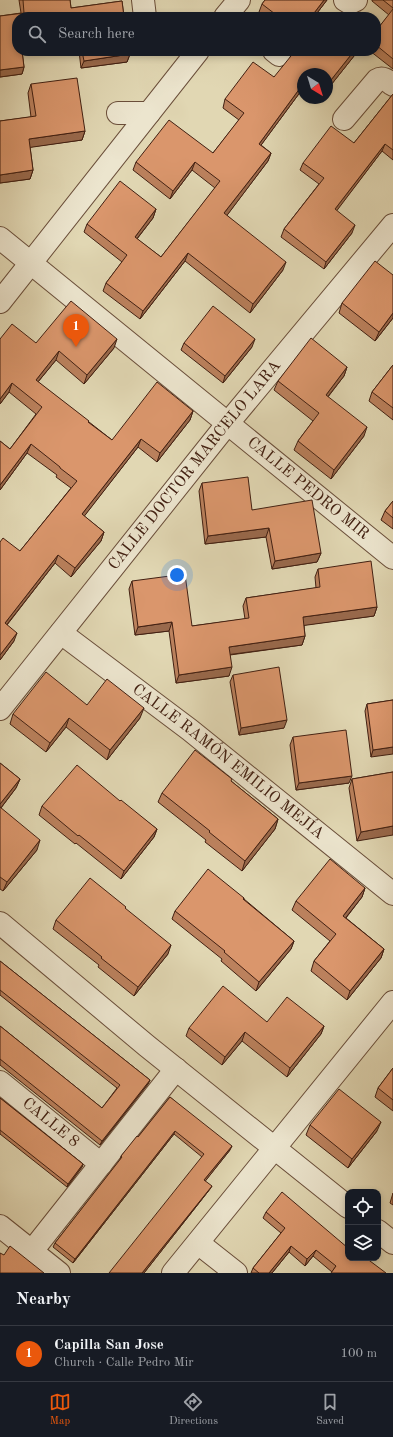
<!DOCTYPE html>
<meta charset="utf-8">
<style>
body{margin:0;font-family:"Old Standard TT",serif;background:#20242c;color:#f1f3f6}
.controls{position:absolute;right:12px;bottom:12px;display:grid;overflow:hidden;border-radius:8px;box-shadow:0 2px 6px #0003}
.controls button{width:36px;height:36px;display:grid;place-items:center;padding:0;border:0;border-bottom:1px solid #363941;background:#171b24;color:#f1f3f6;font:20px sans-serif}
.compass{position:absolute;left:297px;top:68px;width:36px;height:36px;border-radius:50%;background:#171b24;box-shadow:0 2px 6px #0003;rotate:142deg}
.you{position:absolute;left:177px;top:575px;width:14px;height:14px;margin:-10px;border:3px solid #fff;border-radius:50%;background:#1a73e8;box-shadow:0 0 0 6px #1a73e833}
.badge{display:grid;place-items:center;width:26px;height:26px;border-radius:50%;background:#ea580c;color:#fff;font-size:13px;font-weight:700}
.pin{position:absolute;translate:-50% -33px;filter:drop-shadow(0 1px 2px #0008)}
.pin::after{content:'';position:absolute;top:21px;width:14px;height:12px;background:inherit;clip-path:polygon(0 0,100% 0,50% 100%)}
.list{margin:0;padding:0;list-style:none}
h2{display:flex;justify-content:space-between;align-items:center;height:52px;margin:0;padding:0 16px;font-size:17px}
h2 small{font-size:13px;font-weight:400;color:#9ea1a6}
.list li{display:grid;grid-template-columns:26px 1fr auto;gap:12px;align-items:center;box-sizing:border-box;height:56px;padding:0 16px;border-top:1px solid #363941}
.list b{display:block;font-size:15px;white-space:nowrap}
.list p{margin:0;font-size:13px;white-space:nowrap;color:#9ea1a6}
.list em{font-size:13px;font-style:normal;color:#9ea1a6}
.icon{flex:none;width:22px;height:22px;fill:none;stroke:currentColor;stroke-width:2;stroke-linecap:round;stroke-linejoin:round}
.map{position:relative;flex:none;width:393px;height:1273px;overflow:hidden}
.search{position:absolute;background:#171b24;box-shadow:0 2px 6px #0003;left:12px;right:12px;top:12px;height:44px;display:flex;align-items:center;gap:10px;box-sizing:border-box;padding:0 14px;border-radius:16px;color:#9ea1a6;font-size:15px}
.sheet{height:108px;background:#171b24}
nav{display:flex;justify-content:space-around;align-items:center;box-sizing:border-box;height:56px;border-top:1px solid #363941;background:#171b24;font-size:11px;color:#9ea1a6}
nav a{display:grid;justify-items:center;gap:2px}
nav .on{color:#ea580c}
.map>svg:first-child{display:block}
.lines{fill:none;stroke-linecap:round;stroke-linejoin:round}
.minor-casing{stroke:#6a4e3a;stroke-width:24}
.minor{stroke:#ece5ce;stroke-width:22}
.wall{fill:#bb815d;stroke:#422012}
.shaded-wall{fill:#99694c;stroke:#422012}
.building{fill:#da966c;stroke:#422012}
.labels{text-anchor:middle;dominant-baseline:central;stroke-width:3.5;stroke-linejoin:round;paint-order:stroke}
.street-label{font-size:16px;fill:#422012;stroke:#ece5ce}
</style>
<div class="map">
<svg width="393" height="1273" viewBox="0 0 393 1273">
<rect width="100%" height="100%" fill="#e1d7b3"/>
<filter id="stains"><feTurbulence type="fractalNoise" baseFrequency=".005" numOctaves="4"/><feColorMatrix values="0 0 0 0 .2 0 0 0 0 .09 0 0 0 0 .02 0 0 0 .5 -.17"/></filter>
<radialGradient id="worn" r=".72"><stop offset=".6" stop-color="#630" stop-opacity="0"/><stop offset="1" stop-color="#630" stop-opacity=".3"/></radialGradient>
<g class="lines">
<defs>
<g id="minor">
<path d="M143,0L145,17"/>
<path d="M345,0L350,3L356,0"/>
<path d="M225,17L239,0"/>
<path d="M274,51L279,55"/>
<path d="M118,113H149"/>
<path d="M344,119L377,80C383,76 388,81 393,85"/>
<path id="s1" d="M0,238L393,558"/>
<path d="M0,302L198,51"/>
<path id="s2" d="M61,633L190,730L393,894"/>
<path id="s3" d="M0,709L228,423L393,225"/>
<path d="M0,923L147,1046L348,1207"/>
<path id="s4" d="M0,1082L101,1164"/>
<path d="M0,1226L59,1273"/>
<path d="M378,1231L393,1243"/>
<path d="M198,1243L236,1273"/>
<path d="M32,1251L176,1069"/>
<path d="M173,1273L393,1002"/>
</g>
</defs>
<!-- minor casing -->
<use href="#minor" class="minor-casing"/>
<!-- minor -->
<use href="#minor" class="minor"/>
</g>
<!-- wall -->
<path class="wall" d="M19,0H70L71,8L122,1L124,17H17V51H22L24,67L22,74L0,77V16L21,13Z
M265,0H327L314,17H266L259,12L262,4Z
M372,0H393V69L370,51H376V24L379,27L389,15L372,1Z
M79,51H129L130,54L127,62L81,68Z
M358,51L327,90V74H303V93L301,91L261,145L271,153L268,161L227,215L283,270L250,313L185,261L140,319L103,291L106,283L122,262L84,232L87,224L156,209L153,218L137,239L161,257L215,188L192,170L170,199L133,170L136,162L213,153L239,120L223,108L225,99L274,77Z
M31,84L85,131L82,140L30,147L33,170L30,179L0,183V121L31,117L28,93Z
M393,94V160L382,151L336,211L352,233L324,269L281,237L284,229L319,184L300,170L303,163L354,143Z
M309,98H320L316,103Z
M342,303L393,318L375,341L339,313Z
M36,343L114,348L84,384L56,360L38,382L112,440L193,411L190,420L157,462L138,447L84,516L104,532L101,541L71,577L55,563L7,625L14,641L0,660L20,551L71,488L56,477L57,475L27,453L0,490V441L10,449L36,414L9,392L0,404Z
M184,343L252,347L223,383L181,350Z
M393,365V420L369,401L372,392Z
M347,367L344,376L328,397L364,436L331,479L294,450L298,441L313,421L274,390L278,381Z
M202,483L252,510L321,553L317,562L272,569L266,537L205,544L199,491Z
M393,501V529L381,520L385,511Z
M318,569L377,607L374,616L304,625L305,636L302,645L230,655L229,676L176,683L169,631L135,635L129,589L132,581L192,626L245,619L243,606L246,598L316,588L315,577Z
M233,675L284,728L239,735L230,682Z
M393,700L371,757L365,711L367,704Z
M87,705L140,718L107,760L66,727L46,752L10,724L13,714Z
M293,737L349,783L296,790L290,745Z
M0,763L20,779L16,788L1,808L37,850L3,891L0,889Z
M393,772L357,841L349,788L352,779Z
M231,781L278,819L275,829L242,871L205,842L206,840L158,802L162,793Z
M120,801L157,829L154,837L121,879L76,843L75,844L39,815L42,806Z
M365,888L362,897L346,918L384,949L381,958L347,1000L311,971L314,961L330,941L292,910L296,901Z
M244,898V899L294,941L291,949L256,991L221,961L222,959L172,919L175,911Z
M125,909L168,954L134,996L98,967L99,965L53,929L56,920Z
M0,961L150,1080L148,1084L100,1145L0,1065V1026L102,1108L117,1088L0,995Z
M267,1022L324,1026L321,1034L287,1077L242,1041L222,1065L186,1036L189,1028Z
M393,1068V1111L375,1097L378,1088Z
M170,1097L230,1150L205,1181L210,1189L144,1273L202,1157L174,1134L73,1263L53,1247L55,1243L120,1160L121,1156L138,1137Z
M0,1098L83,1164L82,1167L67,1187L0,1134Z
M310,1125L377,1131L348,1168L306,1135Z
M393,1193V1205L390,1203Z
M266,1212L348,1248L332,1272L313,1256L305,1266L289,1252L272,1273H251L253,1268L281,1233L263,1218Z"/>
<!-- shaded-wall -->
<path class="shaded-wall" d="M324,0H327L314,17H311Z
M354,51H358L327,90V85Z
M130,54L127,62L81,68L84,61Z
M24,67L22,74L0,77V70Z
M303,84L301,91L256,152L259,144Z
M318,98H320L316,103Z
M85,131L82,140L26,148L29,139Z
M385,144L382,151L332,217L335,209Z
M271,153L268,161L222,222L224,213Z
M195,162L192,170L170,199L173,191Z
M33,170L30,179L0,183V175Z
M156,209L153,218L132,245L135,237Z
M355,225L352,233L324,269L326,262Z
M188,253L185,261L140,319L143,311Z
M286,262L283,270L250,313L253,304Z
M393,313V318L375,341L379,332Z
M117,339L114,348L84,384L87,375Z
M255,339L252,347L223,383L225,376Z
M59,351L56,360L32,389L36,380Z
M347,367L344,376L322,404L326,395Z
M12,383L9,392L0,404V399Z
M193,411L190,420L157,462L160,453Z
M367,427L364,436L331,479L334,470Z
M141,439L138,447L79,523L82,514Z
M31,444L27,453L0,490V485Z
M269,528L266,537L205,544L208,536Z
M104,532L101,541L71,577L75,568Z
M321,553L317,562L272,569L275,561Z
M58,555L55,563L1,632L5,623Z
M377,607L374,616L300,626L303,617Z
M172,622L169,631L135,635L138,627Z
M17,633L14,641L0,660V655Z
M305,636L302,645L226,655L229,647Z
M232,667L229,676L176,683L179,675Z
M144,708L140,718L107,760L110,750Z
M69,718L66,727L46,752L50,743Z
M287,720L284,728L239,735L241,728Z
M393,747V754L371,757L373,750Z
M352,776L349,783L296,790L299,783Z
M20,779L16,788L0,809V804Z
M278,819L275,829L242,871L245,861Z
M393,826V835L357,841L361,832Z
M157,829L154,837L121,879L124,871Z
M40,840L37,850L3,891L7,882Z
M365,888L362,897L340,925L343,916Z
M294,941L291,949L256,991L259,982Z
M171,945L168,954L134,996L138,987Z
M384,949L381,958L347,1000L350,991Z
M324,1026L321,1034L287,1077L290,1068Z
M245,1032L242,1041L222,1065L225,1057Z
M150,1080L148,1084L100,1145L102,1141Z
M381,1122L377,1131L348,1168L352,1159Z
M175,1131L174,1134L73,1263L75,1259Z
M232,1146L230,1150L203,1184L204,1180Z
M83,1164L82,1167L67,1187L68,1184Z
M212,1186L210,1189L144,1273H142Z
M291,1246L289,1252L272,1273H269Z
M316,1250L313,1256L305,1266L307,1259Z"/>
<!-- building -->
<path class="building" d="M23,0H70L71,8L122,1L124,17H17V51H22L24,67L0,70V16L24,13Z
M265,0H324L311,17H279L262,4Z
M383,0H393V8Z
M393,9V59L376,45V24L379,27Z
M360,12L367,17H355Z
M82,51H129L130,54L84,61Z
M295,51H354L327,85V74H303V84L259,144L271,153L224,213L286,262L253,304L188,253L143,311L106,283L127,255L87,224L120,181L156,209L135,237L161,257L220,181L195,162L173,191L136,162L169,120L213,153L244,113L225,99L253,62L274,77Z
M77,78L85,131L29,139L33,170L0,175V121L36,116L31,84Z
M393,94V150L385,144L335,209L355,225L326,262L284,229L324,178L303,163L331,126L354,143Z
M375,261L393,275V313L379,332L342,303Z
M71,301L117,339L87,375L59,351L36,380L89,421L88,422L112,440L157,382L193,411L160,453L141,439L82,514L104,532L75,568L58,555L5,623L17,633L0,655V542L3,538L20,551L77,481L60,468V467L31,444L0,485V441L10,449L42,407L12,383L0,399V339L12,324L36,343Z
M213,306L255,339L225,376L184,343Z
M311,338L347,367L326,395L367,427L334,470L298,441L319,413L278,381Z
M393,365V408L372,392Z
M248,477L252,510L312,500L321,553L275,561L269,528L208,536L202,483Z
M393,501V518L385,511Z
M371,561L377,607L303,617L305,636L229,647L232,667L179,675L172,622L138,627L132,581L185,574L192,626L249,618L246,598L320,587L318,569Z
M279,667L287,720L241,728L233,675Z
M46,672L87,705L107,679L144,708L110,750L69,718L50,743L13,714Z
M393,700V747L373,750L367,704Z
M346,730L352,776L299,783L293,737Z
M195,750L232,779L231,781L278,819L245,861L209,832L210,831L162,793Z
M0,763L20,779L0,804Z
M77,765L120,801L121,800L157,829L124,871L79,835L78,836L42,806Z
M393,772V826L361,832L352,779Z
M0,807L40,840L7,882L0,877Z
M330,859L365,888L343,916L384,949L350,991L314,961L336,934L296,901Z
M208,869L244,898L243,899L294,941L259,982L224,952L225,951L175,911Z
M90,878L126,907L125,908L171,945L138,987L101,958L102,957L56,920Z
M0,961L150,1080L102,1141L0,1059V1026L102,1108L120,1085L0,990Z
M223,986L267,1022L287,997L324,1026L290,1068L245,1032L225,1057L189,1028Z
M393,1068V1100L378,1088Z
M339,1089L381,1122L352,1159L310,1125Z
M170,1097L232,1146L204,1180L212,1186L142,1273H109L204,1154L175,1131L75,1259L55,1243L122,1157L121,1156L137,1136L138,1137Z
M0,1098L83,1164L68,1184L0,1130Z
M282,1192L348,1248V1258H366L386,1273H331L336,1266L316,1250L307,1259L291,1246L269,1273H259L253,1268L285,1228L266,1212Z
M10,1246L44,1273H0V1253L4,1255Z"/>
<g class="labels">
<!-- street labels -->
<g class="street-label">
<text stroke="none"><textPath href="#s3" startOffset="312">CALLE DOCTOR MARCELO LARA</textPath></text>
<text stroke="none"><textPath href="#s1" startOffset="397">CALLE PEDRO MIR</textPath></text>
<text stroke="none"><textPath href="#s2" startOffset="211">CALLE RAMÓN EMILIO MEJÍA</textPath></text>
<text stroke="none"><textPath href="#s4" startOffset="65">CALLE 8</textPath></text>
</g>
</g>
<rect width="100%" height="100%" filter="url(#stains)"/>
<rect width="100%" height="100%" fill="url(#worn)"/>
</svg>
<div class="controls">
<button><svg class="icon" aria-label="locate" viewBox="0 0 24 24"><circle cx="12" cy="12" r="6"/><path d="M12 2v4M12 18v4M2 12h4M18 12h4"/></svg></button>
<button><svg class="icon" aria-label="layers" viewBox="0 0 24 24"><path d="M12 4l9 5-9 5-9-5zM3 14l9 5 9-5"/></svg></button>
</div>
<svg class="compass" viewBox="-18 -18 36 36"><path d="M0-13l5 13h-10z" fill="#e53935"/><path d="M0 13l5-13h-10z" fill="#9ea1a6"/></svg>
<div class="you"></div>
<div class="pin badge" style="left:76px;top:347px">1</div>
<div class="search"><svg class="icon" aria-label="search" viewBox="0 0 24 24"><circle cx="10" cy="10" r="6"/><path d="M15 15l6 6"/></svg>Search here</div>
</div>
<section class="sheet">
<h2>Nearby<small></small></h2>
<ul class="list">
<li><span class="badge">1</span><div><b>Capilla San Jose</b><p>Church · Calle Pedro Mir</p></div><em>100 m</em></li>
</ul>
</section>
<nav>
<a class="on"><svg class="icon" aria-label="map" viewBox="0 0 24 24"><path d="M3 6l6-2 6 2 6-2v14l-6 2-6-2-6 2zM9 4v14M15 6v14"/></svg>Map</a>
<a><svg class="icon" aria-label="directions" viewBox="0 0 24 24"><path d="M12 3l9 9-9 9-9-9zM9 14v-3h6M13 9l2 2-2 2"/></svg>Directions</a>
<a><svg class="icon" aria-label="saved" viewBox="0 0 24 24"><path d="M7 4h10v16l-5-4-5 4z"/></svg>Saved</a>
</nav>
